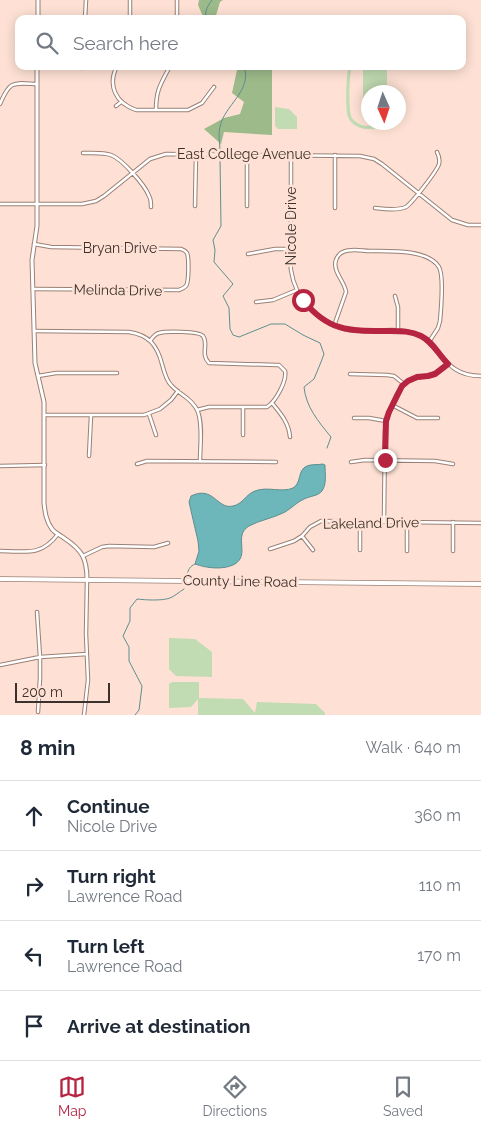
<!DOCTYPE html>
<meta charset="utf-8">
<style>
body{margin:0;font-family:Raleway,sans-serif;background:#f6f6f7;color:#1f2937}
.compass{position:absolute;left:361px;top:85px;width:45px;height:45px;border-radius:50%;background:#fff;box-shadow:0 2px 12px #0003;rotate:177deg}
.scale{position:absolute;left:15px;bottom:12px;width:95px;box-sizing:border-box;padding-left:5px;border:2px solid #3b302b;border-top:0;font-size:14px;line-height:18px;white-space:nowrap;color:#3b302b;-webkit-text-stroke:4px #fee1d4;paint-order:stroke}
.stop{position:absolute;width:15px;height:15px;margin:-11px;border:4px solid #b62441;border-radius:50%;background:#fff}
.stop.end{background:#b62441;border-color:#fff;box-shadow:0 1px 5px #0008}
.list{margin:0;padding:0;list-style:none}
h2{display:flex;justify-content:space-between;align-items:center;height:65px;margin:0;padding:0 20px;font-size:21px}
h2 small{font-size:16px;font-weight:400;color:#747a83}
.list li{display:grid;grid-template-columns:32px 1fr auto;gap:15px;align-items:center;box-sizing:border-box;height:70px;padding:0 20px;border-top:1px solid #e0e1e3}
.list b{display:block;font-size:19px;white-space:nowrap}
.list p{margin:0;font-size:16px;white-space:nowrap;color:#747a83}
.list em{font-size:16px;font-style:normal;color:#747a83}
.icon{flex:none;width:28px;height:28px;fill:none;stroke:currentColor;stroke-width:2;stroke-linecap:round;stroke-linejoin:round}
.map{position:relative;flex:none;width:481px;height:715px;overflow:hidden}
.search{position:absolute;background:#fff;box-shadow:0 2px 12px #0003;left:15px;right:15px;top:15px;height:55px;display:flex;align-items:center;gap:12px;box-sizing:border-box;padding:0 18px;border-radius:10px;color:#747a83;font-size:19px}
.sheet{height:345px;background:#fff}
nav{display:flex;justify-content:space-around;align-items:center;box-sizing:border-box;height:70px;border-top:1px solid #e0e1e3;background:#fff;font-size:14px;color:#747a83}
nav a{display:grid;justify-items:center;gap:2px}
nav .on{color:#b62441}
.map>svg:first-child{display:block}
.green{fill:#c1dbb2}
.forest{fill:#9cba8a}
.water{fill:#6db7bb;stroke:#5e8e90}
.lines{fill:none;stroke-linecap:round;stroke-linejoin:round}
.stream{stroke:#5e8e90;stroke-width:1}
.minor-casing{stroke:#9a8075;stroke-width:4.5}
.tertiary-casing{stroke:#9a8075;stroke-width:5}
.secondary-casing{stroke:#9a8075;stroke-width:5.5}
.minor{stroke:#fff;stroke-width:2.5}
.tertiary{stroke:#fff;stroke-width:3}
.secondary{stroke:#fff;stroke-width:4}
.route{stroke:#b62441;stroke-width:6}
.labels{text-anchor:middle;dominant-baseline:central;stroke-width:5;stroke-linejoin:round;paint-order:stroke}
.street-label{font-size:14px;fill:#3b302b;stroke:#fee1d4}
</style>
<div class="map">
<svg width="481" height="715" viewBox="0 0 481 715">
<rect width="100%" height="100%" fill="#fee1d4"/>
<!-- green -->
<path class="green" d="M349,66H352C349,73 348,112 352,118C354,121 358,124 362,125C372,128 379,122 389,123C378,131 355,133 348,117C345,110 346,74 349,66Z
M387,66V92H368V118H363V66Z
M275,107L289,109L297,117V129H278L275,126Z
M169,638L195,639L212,652V677L176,676L169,669Z
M172,682H199V698L243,699L255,713L257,702L316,704L325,713V715H198V699L191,707L169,708V684Z"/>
<!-- forest -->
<path class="forest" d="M199,0H223L220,2L215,19H204L198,5Z
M233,66H272V135L224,132L221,144L204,129L224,118L240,114L244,102L232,93L237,70Z"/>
<!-- water -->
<path class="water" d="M323,464L325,465C325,473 327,484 322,491C318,496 310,496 304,499C297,502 292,508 285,512C274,518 260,520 249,526C232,536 252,556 233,565C222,570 206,568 195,564L199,551L198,541L189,502L191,496C214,485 217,510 233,506C243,504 246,494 255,491C267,486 282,493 293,488C302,483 297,470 307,466C312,464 318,465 323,464Z"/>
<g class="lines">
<!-- stream -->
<path class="stream" d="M206,19C204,12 208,5 212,0
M220,151C220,143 218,134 220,127C224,105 253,91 244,66
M220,158L221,226L213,240L215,250L214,262L233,284L223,296L229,308L230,329L233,335L239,337L271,324H285L303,335L320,343L324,354L321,362L314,379L304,387C306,407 318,421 331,437L327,448
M187,575C188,570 190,566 195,564
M135,715L139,710L142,686L129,661V647L123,636L130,621V608L137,599C145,600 162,601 170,598C175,596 179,592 184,589"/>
<defs>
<path id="minor" d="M85,19L86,0
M130,19V0
M177,19V0
M117,66C107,86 116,103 136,110H188L202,103L214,87
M82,68L83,66
M0,104C10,80 13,83 37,84
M116,106L121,102
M156,110C156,89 161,84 170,66
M83,153C92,153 103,152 111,155C122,159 145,185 149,196C151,199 151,204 151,207
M291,155C291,176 291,198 291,220C291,236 289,253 291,270C295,298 316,321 344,329C367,335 393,325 416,334C444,344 441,376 481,376
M0,204H82L96,201L104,196L150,159L166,154L360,156L374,159L382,164L452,220L468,225H481
M195,206L196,154
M247,206V154
M335,208V155
M375,208C384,209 397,211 406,207C412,203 437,171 439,164C440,160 439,156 437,152
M248,254L275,249H291
M33,289L179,290C182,289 184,288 186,286C189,282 189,258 187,253C185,250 184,250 181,249L51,247L34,244
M395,296L398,307V331
M256,302L273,300L297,290
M334,326L346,292C345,282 332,271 336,260C337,257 340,253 343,252C351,248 362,251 370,251C389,251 428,249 439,267C444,276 441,310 440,321L438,328L429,342
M34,331L129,332C149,335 157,345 162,364C164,371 166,380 171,385C180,395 193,399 198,412C203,426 200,446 200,461
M150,341C152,338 155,334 159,333C165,331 199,331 203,336C209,344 200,354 209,363L276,365H279L285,371C287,381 276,401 267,407H209L197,410
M350,374L387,375L394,376L404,384
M38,376L56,373H117
M272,403C281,414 289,423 290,437
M392,405L417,418H438
M243,407V435
M149,414L156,435
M45,415H144L160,409L171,400L178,391
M354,418H369L386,421
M89,456L91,416
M351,462L365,460L435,461L453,464
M137,464L147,461L276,462
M0,466L45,465
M384,521L385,431C386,418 396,388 408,381C417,376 427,378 435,373C440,371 444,367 448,363
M302,536L313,550
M270,549L294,541L302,536L310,527L321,521L481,523
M360,550V521
M0,551C25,551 41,557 58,534
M407,551V522
M453,551V522
M83,556L102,547L109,546L154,547L168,543
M37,612L40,657V678L38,712
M0,665L40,657L87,654
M84,715L88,680L86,634L87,580"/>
<path id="tertiary" d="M38,0V19
M37,66V226L32,260L35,363L44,402V503C45,512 46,521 52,529C55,533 60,535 64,538C82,550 87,558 87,580"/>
<path id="secondary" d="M0,579L481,584"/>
</defs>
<!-- minor casing -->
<use href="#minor" class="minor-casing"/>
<!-- tertiary casing -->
<use href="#tertiary" class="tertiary-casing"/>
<!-- secondary casing -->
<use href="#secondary" class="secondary-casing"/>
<!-- minor -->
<use href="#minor" class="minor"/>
<!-- tertiary -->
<use href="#tertiary" class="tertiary"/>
<!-- secondary -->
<use href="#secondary" class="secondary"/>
</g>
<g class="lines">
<!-- route -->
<path class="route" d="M303,300C329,333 352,331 390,331C401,331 411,331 421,336C433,342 438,354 448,364L435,374L428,376L417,377L408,381L402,386L389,412L386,421L385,460"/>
</g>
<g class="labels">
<!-- street labels -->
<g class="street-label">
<text x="244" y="154">East College Avenue</text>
<text transform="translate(291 226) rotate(-90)">Nicole Drive</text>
<text x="120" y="248">Bryan Drive</text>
<text transform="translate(118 290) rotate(1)">Melinda Drive</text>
<text transform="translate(371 523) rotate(-1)">Lakeland Drive</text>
<text transform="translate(240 581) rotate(1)">County Line Road</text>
</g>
</g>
</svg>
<svg class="compass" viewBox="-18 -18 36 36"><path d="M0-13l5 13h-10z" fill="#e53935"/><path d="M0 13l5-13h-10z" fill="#747a83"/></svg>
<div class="scale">200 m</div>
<div class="stop" style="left:303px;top:300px"></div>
<div class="stop end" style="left:385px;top:460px"></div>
<div class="search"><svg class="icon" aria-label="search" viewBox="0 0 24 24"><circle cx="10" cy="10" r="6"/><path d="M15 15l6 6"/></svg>Search here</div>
</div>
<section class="sheet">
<h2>8 min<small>Walk · 640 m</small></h2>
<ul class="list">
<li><svg class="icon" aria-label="ahead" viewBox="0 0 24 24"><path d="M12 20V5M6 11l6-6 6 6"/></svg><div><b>Continue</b><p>Nicole Drive</p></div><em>360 m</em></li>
<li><svg class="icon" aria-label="right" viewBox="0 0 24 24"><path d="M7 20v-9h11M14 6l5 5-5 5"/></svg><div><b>Turn right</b><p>Lawrence Road</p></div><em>110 m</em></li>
<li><svg class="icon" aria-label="left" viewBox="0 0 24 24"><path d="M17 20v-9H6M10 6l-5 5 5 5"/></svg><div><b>Turn left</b><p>Lawrence Road</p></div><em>170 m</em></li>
<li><svg class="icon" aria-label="arrive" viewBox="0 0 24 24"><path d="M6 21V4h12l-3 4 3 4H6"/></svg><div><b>Arrive at destination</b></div></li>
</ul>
</section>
<nav>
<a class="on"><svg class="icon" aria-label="map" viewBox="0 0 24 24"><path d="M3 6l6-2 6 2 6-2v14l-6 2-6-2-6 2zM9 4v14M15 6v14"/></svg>Map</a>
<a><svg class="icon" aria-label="directions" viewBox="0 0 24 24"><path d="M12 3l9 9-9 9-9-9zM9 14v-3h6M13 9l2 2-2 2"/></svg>Directions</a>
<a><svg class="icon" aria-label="saved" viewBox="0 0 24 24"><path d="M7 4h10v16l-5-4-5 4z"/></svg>Saved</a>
</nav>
